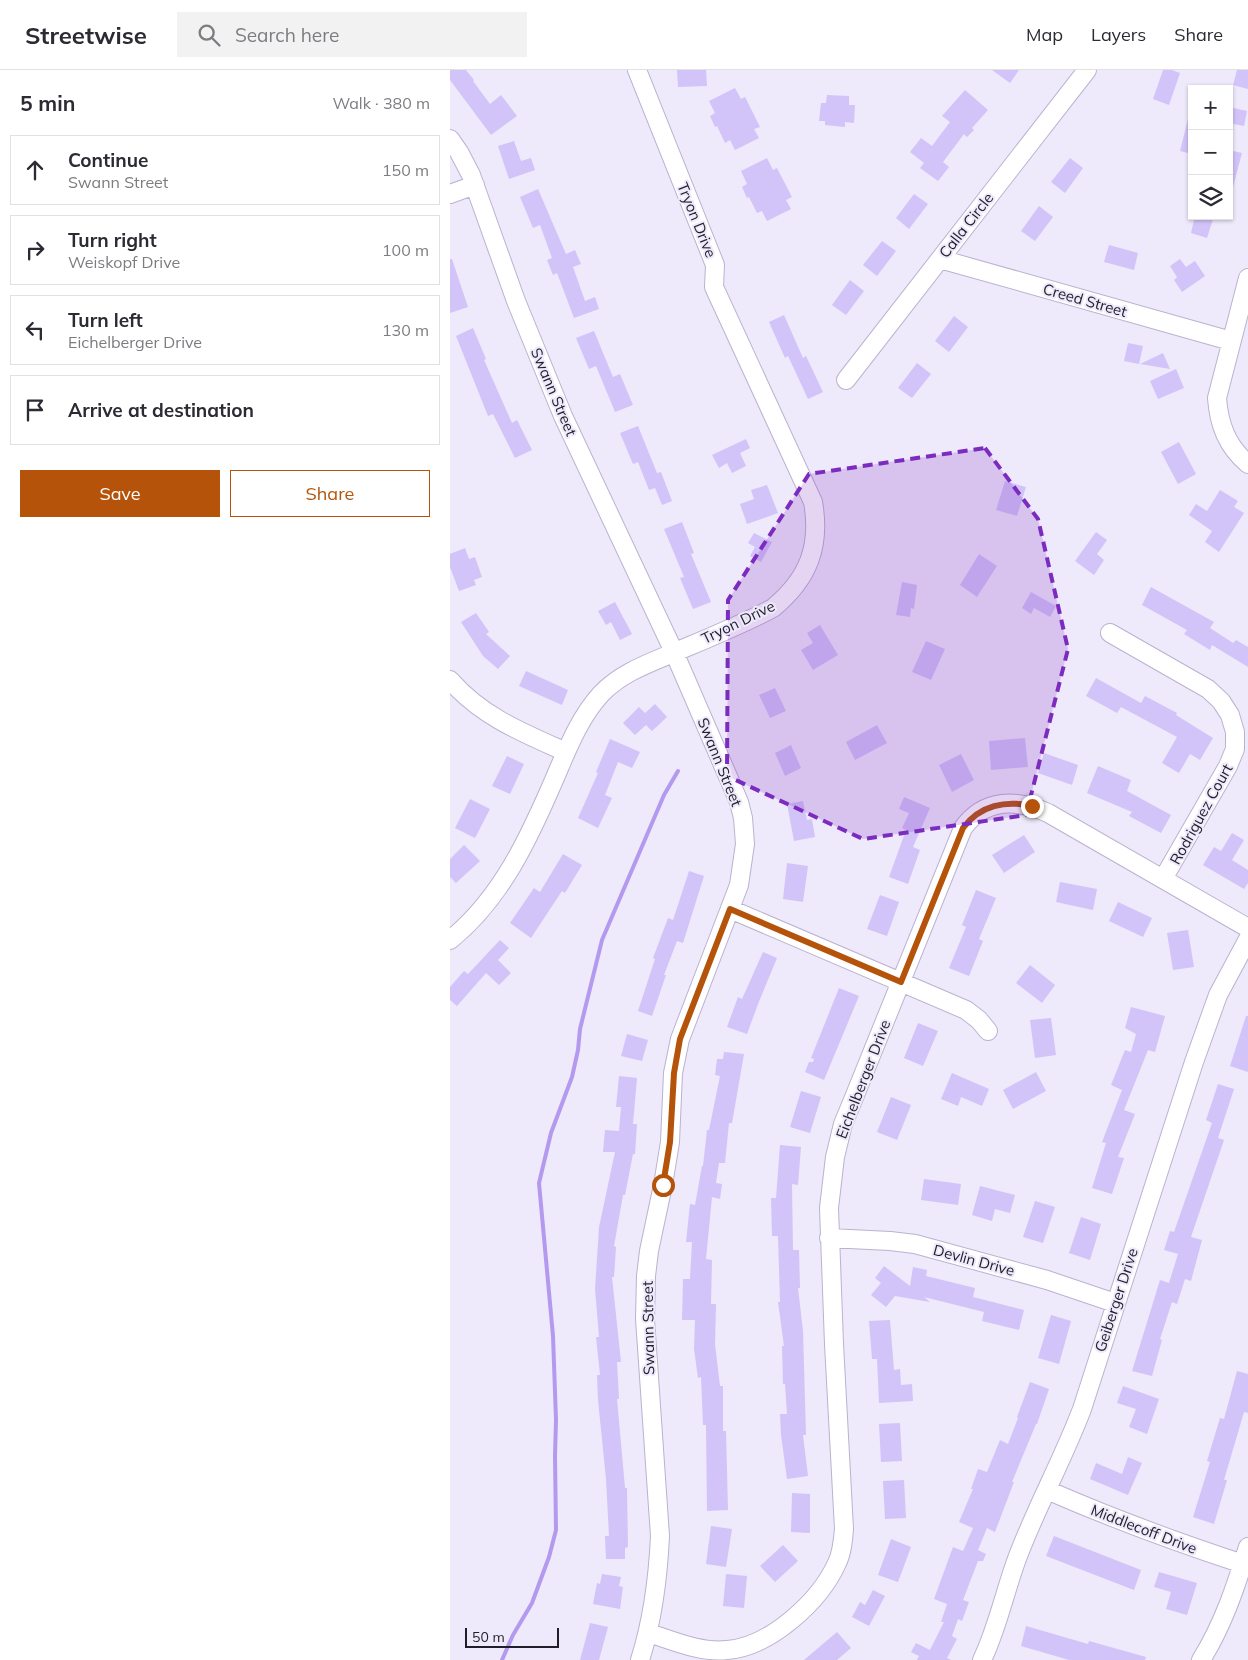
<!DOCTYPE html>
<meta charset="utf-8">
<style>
body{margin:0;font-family:Mulish,sans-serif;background:#f2f2f3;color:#2b2b33}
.controls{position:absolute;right:15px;top:15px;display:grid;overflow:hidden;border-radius:0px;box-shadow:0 1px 4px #0004}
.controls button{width:45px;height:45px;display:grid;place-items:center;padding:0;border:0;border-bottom:1px solid #e1e1e2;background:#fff;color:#2b2b33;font:25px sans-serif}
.scale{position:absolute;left:15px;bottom:12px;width:94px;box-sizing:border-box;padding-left:5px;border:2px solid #201e28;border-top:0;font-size:14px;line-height:18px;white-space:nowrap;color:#201e28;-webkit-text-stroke:4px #eee9fb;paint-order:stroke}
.stop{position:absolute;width:15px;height:15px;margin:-11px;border:4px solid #b45309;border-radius:50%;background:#fff}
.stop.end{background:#b45309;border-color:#fff;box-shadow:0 1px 5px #0008}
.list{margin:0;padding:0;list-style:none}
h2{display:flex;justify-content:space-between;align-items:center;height:65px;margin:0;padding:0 20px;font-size:21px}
h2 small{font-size:16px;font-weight:400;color:#7c7c81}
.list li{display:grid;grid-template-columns:32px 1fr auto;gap:15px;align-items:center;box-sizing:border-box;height:70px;margin:0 10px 10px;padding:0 10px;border:1px solid #e1e1e2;border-radius:0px}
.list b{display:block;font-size:19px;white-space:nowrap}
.list p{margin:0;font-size:16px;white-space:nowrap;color:#7c7c81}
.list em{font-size:16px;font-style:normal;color:#7c7c81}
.actions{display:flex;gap:10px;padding:15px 20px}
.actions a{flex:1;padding:11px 0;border:1px solid #b45309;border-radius:0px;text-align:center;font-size:18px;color:#b45309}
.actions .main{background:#b45309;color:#fff}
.icon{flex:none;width:28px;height:28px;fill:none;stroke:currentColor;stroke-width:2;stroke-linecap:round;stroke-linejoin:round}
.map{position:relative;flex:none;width:798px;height:1590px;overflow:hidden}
header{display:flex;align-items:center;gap:30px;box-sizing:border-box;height:70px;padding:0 25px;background:#fff;border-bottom:1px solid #e1e1e2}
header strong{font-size:24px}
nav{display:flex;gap:28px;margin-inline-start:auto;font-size:18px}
.search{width:350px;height:45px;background:#f2f2f3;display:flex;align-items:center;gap:12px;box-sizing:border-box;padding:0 18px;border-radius:0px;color:#7c7c81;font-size:19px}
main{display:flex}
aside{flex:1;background:#fff}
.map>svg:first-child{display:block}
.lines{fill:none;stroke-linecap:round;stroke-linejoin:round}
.stream{stroke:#b49aee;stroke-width:4}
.building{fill:#d2c4f8}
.minor-casing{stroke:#bab3cf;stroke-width:20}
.minor{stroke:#fff;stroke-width:18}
.route{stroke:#b45309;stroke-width:6}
.marked{fill:#7b2cbf;fill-opacity:0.2;stroke:#7b2cbf;stroke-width:4;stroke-dasharray:10 6;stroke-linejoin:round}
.labels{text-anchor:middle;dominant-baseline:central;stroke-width:4;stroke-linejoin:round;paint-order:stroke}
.street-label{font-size:15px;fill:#201e28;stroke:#eee9fb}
</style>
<header>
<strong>Streetwise</strong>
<div class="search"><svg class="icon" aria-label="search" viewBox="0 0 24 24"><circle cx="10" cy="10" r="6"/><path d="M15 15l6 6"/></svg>Search here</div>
<nav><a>Map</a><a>Layers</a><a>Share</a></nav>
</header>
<main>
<aside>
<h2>5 min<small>Walk · 380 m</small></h2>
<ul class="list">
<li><svg class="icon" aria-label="ahead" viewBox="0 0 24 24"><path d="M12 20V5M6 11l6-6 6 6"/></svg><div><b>Continue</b><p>Swann Street</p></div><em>150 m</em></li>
<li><svg class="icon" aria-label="right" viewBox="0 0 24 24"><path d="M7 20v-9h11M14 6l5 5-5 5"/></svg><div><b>Turn right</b><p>Weiskopf Drive</p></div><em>100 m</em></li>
<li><svg class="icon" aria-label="left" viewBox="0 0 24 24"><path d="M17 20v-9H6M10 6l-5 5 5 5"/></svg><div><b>Turn left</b><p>Eichelberger Drive</p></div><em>130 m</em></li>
<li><svg class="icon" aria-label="arrive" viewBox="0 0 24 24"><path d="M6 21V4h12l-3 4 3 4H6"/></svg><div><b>Arrive at destination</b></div></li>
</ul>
<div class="actions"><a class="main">Save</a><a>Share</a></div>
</aside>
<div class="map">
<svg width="798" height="1590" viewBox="0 0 798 1590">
<rect width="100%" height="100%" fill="#eee9fb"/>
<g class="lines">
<!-- stream -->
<path class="stream" d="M52,1590L63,1565L82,1533L99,1487L106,1460L105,1386L106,1350L103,1266L89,1113L101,1063L122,1007L128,980L130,959L152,870L214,725L228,701"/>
</g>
<!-- building -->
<path class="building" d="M0,0H16L24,10L23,11L40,34L51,25L67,46L41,65L0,10Z
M227,0H256L257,16L228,17Z
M542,0H569L560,13Z
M713,0H722L730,3L719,35L703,29Z
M787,0H798V19L783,15Z
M285,18L291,29L295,27L310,57L304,59L309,68L285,80L280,70L275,73L267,56L265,57L260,46L265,43L259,31Z
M515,20L538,40L522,58L524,60L517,67L514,64L493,92L499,97L488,111L470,98L474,93L460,82L471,68L482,76L500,52L492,46Z
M377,25L399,26V35H405L404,53L395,52V57L375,55V51H369L371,33H376Z
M779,37L797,41L794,56L779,53Z
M738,49H742V84L730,81Z
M64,71L71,91L81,88L85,100L59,109L48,76Z
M779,80L792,83L783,117H779Z
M317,88L323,100L327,98L342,127L336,130L341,139L317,151L312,141L307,143L299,127L297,128L292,117L297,114L291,101Z
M620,88L633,98L615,123L601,112Z
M88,119L116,184L125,180L131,194L123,197L135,231L145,227L149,239L124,248L107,203L103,205L97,190L102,188L90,155L83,158L70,127Z
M464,124L478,134L459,159L446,148Z
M589,136L603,147L585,171L571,161Z
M745,146H764L757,168L741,163Z
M432,171L446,181L427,206L413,195Z
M659,175L688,183L684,200L654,192Z
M0,189H2L18,237L0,243Z
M730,189L736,197L745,191L755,206L732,222L724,210L727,207L720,196Z
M400,210L414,221L396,245L382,235Z
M334,245L353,288L356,286L373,322L358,329L338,286L335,288L319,252Z
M504,246L518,257L499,282L485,271Z
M23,258L36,289L34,290L62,353L67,350L82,380L65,388L43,344L38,346L6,266Z
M144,261L163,307L170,304L183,335L165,342L146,296L139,299L126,268Z
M678,273L693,276L689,294L674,291Z
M713,283L720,299L690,294Z
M467,293L481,304L462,328L448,318Z
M726,299L734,318L708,329L700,311Z
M188,356L207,403L211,402L222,431L212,435L205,418L199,420L188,392L183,394L170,363Z
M296,369L300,378L290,383L296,396L282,403L277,393L269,398L262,385Z
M729,372L746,404L728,414L711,382Z
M555,411L576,417L567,446L546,440Z
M317,415L328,443L297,454L290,434L304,429L301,420Z
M770,420L788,431L784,437L794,443L769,482L755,472L762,461L739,445L746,434L757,441Z
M232,452L244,483L241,484L261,532L243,539L230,508L234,507L214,459Z
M646,462L657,470L647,484L654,490L644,505L625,491Z
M304,463L322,472L311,492L300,486L305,477L298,473Z
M15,478L19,489L25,487L32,507L24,510L26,515L9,521L0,497V484Z
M529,484L547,496L527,527L510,515Z
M452,512L467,515L464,539L461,538L460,547L446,545Z
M701,517L764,552L760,558L783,573L786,570L798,577V597L762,575L760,580L734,564L737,560L692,535Z
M581,522L606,536L600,547L584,538L581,544L572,538Z
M165,532L182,564L170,570L161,552L156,555L148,541Z
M26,543L39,562L36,564L60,586L48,599L33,586L11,552Z
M370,555L388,585L363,600L351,580L363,573L357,563Z
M476,571L495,579L481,610L462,602Z
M76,601L118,620L112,635L69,616Z
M646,608L691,633L695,626L727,643L726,645L763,668L750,690L740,684L729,703L712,693L727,667L671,637L667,643L636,626Z
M325,618L336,641L320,648L309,625Z
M205,634L217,647L202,661L196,655L185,665L173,653L189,637L195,643Z
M427,655L437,673L405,690L396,672Z
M575,668L578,697L541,700L539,671Z
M160,669L190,682L182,698L168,692L155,725L162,728L148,758L128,748L148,703L146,702Z
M341,675L351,698L335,706L325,683Z
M594,683L628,695L622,715L588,703Z
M511,684L524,710L502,722L489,695Z
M57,686L74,694L60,724L42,716Z
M648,696L681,710L677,721L721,745L711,763L679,746L682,742L637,723Z
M454,727L480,738L463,777L470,780L458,814L439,807L456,760L452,758L459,743L449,739Z
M20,729L40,739L25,768L5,758Z
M353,731L357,750L362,749L365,767L344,771L337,734Z
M782,763L794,770L782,790L798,800V813L794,819L753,795L764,777L771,781Z
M574,765L585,782L554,803L542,785Z
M14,775L30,791L6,813L0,807V789Z
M113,784L132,795L115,823L112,821L81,868L60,853L84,818L90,822Z
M337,793L358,796L353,832L333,829Z
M239,801L254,806L233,873L227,871L214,905H216L202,946L188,941L205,889L203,888L218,848L223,850Z
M610,812L647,819L643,840L606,832Z
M526,820L546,828L529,869L533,871L519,906L499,898L516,857L512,855Z
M430,825L449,832L437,866L417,859Z
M668,832L702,848L693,867L659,851Z
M738,860L744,897L723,900L717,863Z
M50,870L59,878L48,890L61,903L49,915L36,903L7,936L0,930V917L14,901L18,904Z
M313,882L327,888L308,934L297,964L277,957L288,927L292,929Z
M580,895L605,915L592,933L566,913Z
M389,918L409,926L374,1010L355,1002L359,992H363L364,989L361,988Z
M681,937L715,946L705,982L698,980L674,1040L685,1044L668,1087L674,1088L662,1124L642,1118L656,1073L652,1072L672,1020L661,1015L675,980L681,982L686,964L675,958Z
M796,946H798V1002L780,996Z
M601,948L606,985L585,988L580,950Z
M468,953L488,961L473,996L454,988Z
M177,964L198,970L192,991L171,986Z
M274,982L294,984L282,1053H279L275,1093H269L266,1113L272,1114L270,1129L262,1127L256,1189L262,1190L261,1234H266L265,1274L270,1316H273V1361H276L278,1440L257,1441L256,1355H253L251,1307L248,1308L244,1279L245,1250H232L233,1209H240L242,1172H236L240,1134L245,1135L252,1096H253L257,1060H259L270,1006L265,1005L267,989H273Z
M586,1002L596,1021L563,1039L553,1020Z
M502,1003L539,1019L532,1036L511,1027L508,1036L491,1029Z
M169,1006L187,1008L183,1054H187L185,1084H183L175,1125H173L164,1176L166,1177L164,1207H162L171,1292H167L169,1329H167L175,1418H177L178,1477L175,1478V1489H156L155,1466H159L156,1409L148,1330L147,1305H150L146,1267H149L145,1219L149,1157L165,1082H153L155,1060L169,1061L171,1037H166Z
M768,1014L784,1019L768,1068L774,1070L741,1167L752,1170L741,1211L735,1209L727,1234L722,1232L710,1269L712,1270L702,1306L682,1301L710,1210L719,1213L728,1184L714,1180L720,1161L724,1162L762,1053L756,1050Z
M351,1021L371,1027L360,1063L340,1057Z
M441,1027L461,1035L447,1070L427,1062Z
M330,1075L351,1077L348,1115L342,1114L343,1180H349L350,1218H348L353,1261L356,1365H353L358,1406L337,1409L331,1365L330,1344H337L335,1314H333L332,1276H334L328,1232H330L328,1166H322L321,1128H326Z
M474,1109L511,1114L508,1135L471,1130Z
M530,1116L565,1125L560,1143L545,1139L542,1151L522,1145Z
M585,1131L605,1137L593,1173L573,1167Z
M631,1147L651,1154L640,1190L619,1183Z
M434,1196L460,1216L463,1197L477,1200L476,1206L525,1218L523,1227L574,1240L569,1260L532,1251L534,1242L474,1227L480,1232L445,1226L436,1237L421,1225L431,1213L425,1208Z
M601,1245L621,1251L609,1294L588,1288Z
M440,1250L444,1300L450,1299L451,1315L462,1314L463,1331L429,1333L427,1289H422L419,1251Z
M787,1301L798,1304V1343L794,1342L774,1410H777L764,1454L743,1447L760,1392L757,1391L770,1348L774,1349Z
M580,1312L599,1319L587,1354H586L562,1412H564L545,1462L537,1458L528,1480L536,1484L533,1491H528L513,1530L519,1532L512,1551L508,1549L502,1566L507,1569L497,1588L501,1590H467L469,1586L461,1582L466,1573L480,1580L494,1552H491L497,1534L484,1529L503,1477L513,1481L523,1458L509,1452L523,1419H521L528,1399L537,1402L550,1370L558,1374L568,1348L567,1347Z
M673,1316L709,1329L697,1364L679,1357L686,1339L667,1333Z
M450,1353L452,1391L431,1392L429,1354Z
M678,1387L692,1393L678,1425L640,1409L646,1393L672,1404Z
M454,1410L456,1448L435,1449L433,1411Z
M342,1423L360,1424V1463L341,1462Z
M261,1456L282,1459L276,1497L256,1494Z
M604,1466L691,1500L684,1520L596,1486Z
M441,1469L461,1477L448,1512L428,1505Z
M333,1475L348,1491L325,1512L310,1496Z
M709,1502L747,1513L737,1545L716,1539L721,1522L704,1517Z
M152,1504L171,1507L169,1516L173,1517L170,1539L143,1534L147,1513L150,1514Z
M276,1504L297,1506L294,1538L273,1536Z
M423,1520L435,1526L419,1556L402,1547L410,1532L415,1535Z
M140,1553L158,1557L149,1590H130Z
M576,1556L638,1574L639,1571L696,1587L695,1590H619L602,1585L571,1576Z
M387,1562L401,1578L387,1590H354Z"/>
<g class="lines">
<defs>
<path id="minor" d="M0,69L9,82L21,105L66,231L113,346L224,582L289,732L293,748L295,774L289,815L230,969L223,1003L220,1072L213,1115L199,1181L196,1206L195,1249L210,1466C208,1509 203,1549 190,1590
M0,124L25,115
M490,189L781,271
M798,208L767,328C769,355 777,376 798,394
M396,310L637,0
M660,563L758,619L771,631L780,645L785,662V679L778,696L713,809
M0,610C31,646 73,663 116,682
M280,839L516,940L529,950L538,961
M0,870C51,829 79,768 104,710C117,680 129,648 151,624C171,603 197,594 223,583C256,569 291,555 323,538C358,509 371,477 363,432L264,217L265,195L187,0
M379,1168L440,1171L465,1174L597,1210L665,1233
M597,1420C661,1448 726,1472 793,1494
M199,1563C224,1571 251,1583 277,1580C320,1577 370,1531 387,1493C392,1483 393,1471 394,1459L384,1274L379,1138L385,1087L393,1054L403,1030L513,758C535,728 567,729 598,743L798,858
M532,1590C548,1557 555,1520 568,1486C587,1436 613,1389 632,1339L744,992L768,925L798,869
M751,1590C773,1555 786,1516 798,1477"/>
</defs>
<!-- minor casing -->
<use href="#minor" class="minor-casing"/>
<!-- minor -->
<use href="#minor" class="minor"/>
</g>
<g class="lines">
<!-- route -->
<path class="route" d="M213,1115L220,1072L224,1003L230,969L280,839L451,912L513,758C530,735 556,730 582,736"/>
</g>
<!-- marked area -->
<path class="marked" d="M535,378L588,449L618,579L576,745L413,769L277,706L278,530L359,404Z"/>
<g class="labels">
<!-- street labels -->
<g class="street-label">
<text transform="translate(247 150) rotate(68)">Tryon Drive</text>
<text transform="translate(516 155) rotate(-52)">Calla Circle</text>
<text transform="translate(635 230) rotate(16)">Creed Street</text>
<text transform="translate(104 322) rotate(67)">Swann Street</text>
<text transform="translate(288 552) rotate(-26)">Tryon Drive</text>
<text transform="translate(270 692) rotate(68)">Swann Street</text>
<text transform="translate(751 744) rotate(-61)">Rodriguez Court</text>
<text transform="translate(413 1009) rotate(-69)">Eichelberger Drive</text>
<text transform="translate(524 1190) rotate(15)">Devlin Drive</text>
<text transform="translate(666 1230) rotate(-72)">Geiberger Drive</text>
<text transform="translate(198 1258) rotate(-91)">Swann Street</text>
<text transform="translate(694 1459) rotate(21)">Middlecoff Drive</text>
</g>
</g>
</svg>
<div class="controls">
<button>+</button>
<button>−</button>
<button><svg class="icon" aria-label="layers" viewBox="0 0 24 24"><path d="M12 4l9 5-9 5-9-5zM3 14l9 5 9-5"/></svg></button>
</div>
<div class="scale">50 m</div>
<div class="stop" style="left:213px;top:1115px"></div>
<div class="stop end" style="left:582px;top:736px"></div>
</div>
</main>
